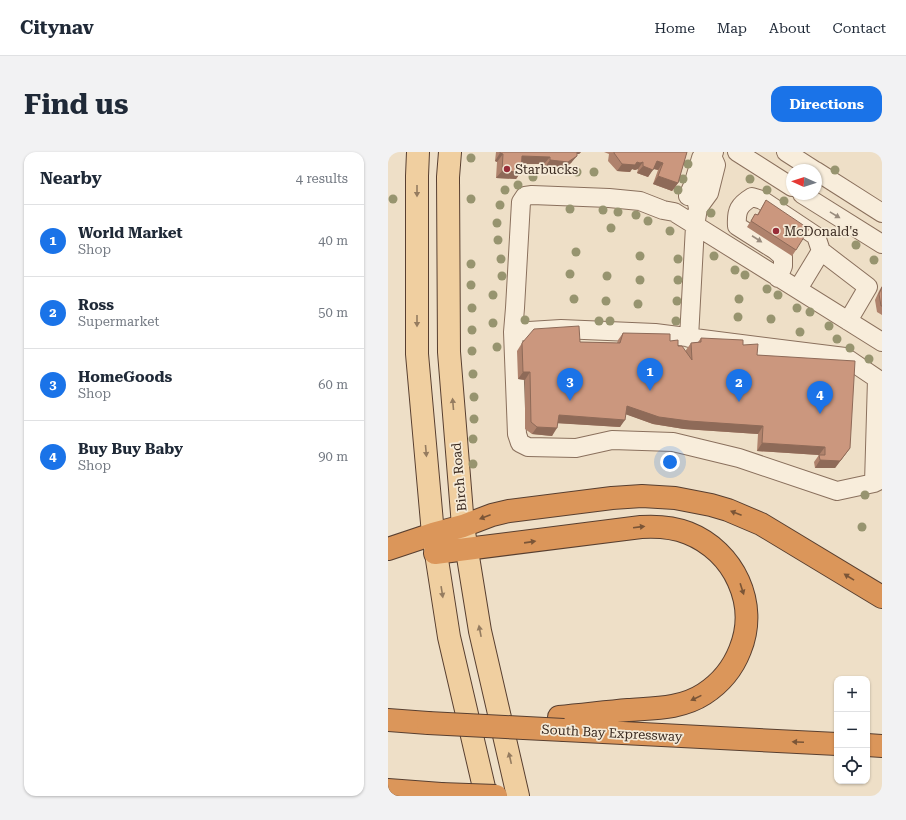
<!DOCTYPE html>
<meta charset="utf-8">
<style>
body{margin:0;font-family:"Roboto Serif",serif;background:#f2f2f3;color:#1f2937}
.controls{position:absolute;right:12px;bottom:12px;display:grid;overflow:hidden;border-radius:8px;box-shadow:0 1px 3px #0004}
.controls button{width:36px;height:36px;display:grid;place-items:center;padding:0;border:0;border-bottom:1px solid #e0e1e3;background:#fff;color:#1f2937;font:20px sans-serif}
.compass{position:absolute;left:398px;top:12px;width:36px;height:36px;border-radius:50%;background:#fff;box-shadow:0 1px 3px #0004;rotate:273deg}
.you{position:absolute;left:282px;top:310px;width:14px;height:14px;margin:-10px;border:3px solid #fff;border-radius:50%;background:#1a73e8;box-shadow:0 0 0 6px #1a73e833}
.badge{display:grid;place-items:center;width:26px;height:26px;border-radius:50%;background:#1a73e8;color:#fff;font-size:13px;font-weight:700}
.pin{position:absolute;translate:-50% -33px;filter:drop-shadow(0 1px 2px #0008)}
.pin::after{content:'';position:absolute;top:21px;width:14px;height:12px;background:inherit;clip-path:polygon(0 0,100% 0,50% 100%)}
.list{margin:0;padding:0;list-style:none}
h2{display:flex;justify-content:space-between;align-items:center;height:52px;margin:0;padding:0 16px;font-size:17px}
h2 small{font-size:13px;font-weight:400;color:#747a83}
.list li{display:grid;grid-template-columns:26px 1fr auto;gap:12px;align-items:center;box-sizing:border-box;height:72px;padding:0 16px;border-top:1px solid #e0e1e3}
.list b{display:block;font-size:15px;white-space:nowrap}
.list p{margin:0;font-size:13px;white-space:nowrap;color:#747a83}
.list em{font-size:13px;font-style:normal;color:#747a83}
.icon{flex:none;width:22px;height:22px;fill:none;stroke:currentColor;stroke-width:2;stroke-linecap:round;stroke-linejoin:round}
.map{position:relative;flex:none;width:494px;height:644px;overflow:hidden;border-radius:12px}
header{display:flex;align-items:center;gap:24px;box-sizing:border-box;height:56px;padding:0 20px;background:#fff;border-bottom:1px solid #e0e1e3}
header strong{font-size:19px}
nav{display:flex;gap:22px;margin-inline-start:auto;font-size:14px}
.intro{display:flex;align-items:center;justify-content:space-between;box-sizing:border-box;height:96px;padding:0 24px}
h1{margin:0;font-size:28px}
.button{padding:10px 18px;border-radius:12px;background:#1a73e8;color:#fff;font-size:14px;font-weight:700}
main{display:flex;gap:24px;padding:0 24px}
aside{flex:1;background:#fff;border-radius:12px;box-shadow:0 1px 3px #0004}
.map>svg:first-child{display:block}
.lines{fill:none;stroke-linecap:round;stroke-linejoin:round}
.minor-casing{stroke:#8a705d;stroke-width:20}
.major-casing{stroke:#583f30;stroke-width:24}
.highway-casing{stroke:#583f30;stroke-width:24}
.minor{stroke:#f8eddb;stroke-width:18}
.major{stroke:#f0cfa0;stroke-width:22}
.highway{stroke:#db965a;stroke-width:22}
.highway-bridge-casing{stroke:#583f30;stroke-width:24;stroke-linecap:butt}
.highway-bridge{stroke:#db965a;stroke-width:22}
.tree{fill:#97946f}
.wall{fill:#af826c}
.shaded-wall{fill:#8e6a58}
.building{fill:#cb977e;stroke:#8e6a58}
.oneway{fill:#957c60}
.oneway2{fill:#998c7e}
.oneway3{fill:#7a5537}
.poi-dot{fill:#982d38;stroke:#f5ead7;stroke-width:1.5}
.labels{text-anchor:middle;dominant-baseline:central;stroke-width:3.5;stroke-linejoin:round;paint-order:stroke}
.poi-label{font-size:13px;fill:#3a2a20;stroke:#f5ead7;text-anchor:start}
.street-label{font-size:13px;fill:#3a2a20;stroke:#f5ead7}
</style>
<header>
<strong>Citynav</strong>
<nav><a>Home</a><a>Map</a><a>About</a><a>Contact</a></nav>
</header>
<div class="intro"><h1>Find us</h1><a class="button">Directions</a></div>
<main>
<aside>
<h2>Nearby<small>4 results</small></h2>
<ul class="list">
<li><span class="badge">1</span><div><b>World Market</b><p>Shop</p></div><em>40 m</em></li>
<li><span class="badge">2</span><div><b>Ross</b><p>Supermarket</p></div><em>50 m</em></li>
<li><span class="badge">3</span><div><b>HomeGoods</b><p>Shop</p></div><em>60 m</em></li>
<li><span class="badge">4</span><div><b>Buy Buy Baby</b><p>Shop</p></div><em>90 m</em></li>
</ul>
</aside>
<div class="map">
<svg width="494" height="644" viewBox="0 0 494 644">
<rect width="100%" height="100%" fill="#eedfc7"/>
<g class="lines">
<defs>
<path id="minor" d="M349,0L404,35
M398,0L426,18
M428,19L494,61
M414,42L494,92
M300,44L305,33L313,6L324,4
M310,56L321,41L328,13L324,4L326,0
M390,126L395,114V105L387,98L349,74C348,58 351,53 364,45L374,48L428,84L433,99
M410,137L433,99L480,135L460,169
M125,180L173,177L267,181L457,205L494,230
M301,186L307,74L310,56L305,33
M494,190L286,60L275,58L252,49L221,46L144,43L137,44L133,50L127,156L125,180L129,282L132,291L140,295L188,296L224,288L285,290L351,306L449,339L486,331L494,327
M486,331L489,227"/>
<path id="major" d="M30,0L29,24V202L45,382L61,485L98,644
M62,0L60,25L61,200L75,374L92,479L130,644"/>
<path id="highway" d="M0,397L45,382L75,374L104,363L121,359L224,346L254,344L287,346L323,353L340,358L373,372L494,445
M47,401L253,375C269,374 285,375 300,381C346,399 371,452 352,498C345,516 333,531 316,542C293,557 266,556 240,558C217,560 194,563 171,565
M0,568L40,571
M176,578L449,592
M479,593L494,594
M0,638L53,642"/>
</defs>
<!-- minor casing -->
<use href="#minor" class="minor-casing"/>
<!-- major casing -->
<use href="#major" class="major-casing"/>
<!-- highway casing -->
<use href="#highway" class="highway-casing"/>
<!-- minor -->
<use href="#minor" class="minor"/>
<!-- major -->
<use href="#major" class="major"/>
<!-- highway -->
<use href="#highway" class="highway"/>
<defs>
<path id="highway-bridge" d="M40,571L176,578
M53,642L108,644"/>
</defs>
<!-- highway-bridge casing -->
<use href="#highway-bridge" class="highway-bridge-casing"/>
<!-- highway-bridge -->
<use href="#highway-bridge" class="highway-bridge"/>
</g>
<!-- trees -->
<g class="tree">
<circle cx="83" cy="6" r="4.5"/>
<circle cx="300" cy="12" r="4.5"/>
<circle cx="447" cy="18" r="4.5"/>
<circle cx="189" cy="20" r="4.5"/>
<circle cx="206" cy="20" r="4.5"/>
<circle cx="145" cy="25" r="4.5"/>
<circle cx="295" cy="27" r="4.5"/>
<circle cx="362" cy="27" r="4.5"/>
<circle cx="130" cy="33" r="4.5"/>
<circle cx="117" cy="38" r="4.5"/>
<circle cx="290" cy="38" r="4.5"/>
<circle cx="379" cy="38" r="4.5"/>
<circle cx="5" cy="47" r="4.5"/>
<circle cx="83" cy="47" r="4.5"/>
<circle cx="396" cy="49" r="4.5"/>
<circle cx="112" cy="53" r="4.5"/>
<circle cx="182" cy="57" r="4.5"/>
<circle cx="215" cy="58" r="4.5"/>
<circle cx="230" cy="60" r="4.5"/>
<circle cx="323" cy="61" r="4.5"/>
<circle cx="248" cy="63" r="4.5"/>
<circle cx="260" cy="69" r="4.5"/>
<circle cx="109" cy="71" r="4.5"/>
<circle cx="223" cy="76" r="4.5"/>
<circle cx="282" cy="79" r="4.5"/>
<circle cx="110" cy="88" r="4.5"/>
<circle cx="468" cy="93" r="4.5"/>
<circle cx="188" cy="100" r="4.5"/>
<circle cx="252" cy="104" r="4.5"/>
<circle cx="326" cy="104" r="4.5"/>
<circle cx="113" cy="107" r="4.5"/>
<circle cx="290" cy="107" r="4.5"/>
<circle cx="486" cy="108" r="4.5"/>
<circle cx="83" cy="112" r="4.5"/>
<circle cx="347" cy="118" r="4.5"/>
<circle cx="182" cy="122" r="4.5"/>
<circle cx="357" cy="123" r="4.5"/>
<circle cx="114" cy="124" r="4.5"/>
<circle cx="219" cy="124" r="4.5"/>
<circle cx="252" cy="128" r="4.5"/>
<circle cx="290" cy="128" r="4.5"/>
<circle cx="83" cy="133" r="4.5"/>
<circle cx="379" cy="137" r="4.5"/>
<circle cx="105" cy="143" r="4.5"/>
<circle cx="390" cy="143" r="4.5"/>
<circle cx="186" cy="147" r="4.5"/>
<circle cx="351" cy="147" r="4.5"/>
<circle cx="218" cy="149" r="4.5"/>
<circle cx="289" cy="149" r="4.5"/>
<circle cx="250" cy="152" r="4.5"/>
<circle cx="84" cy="156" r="4.5"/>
<circle cx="409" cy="156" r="4.5"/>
<circle cx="422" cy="160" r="4.5"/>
<circle cx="350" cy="165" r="4.5"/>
<circle cx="383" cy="167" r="4.5"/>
<circle cx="137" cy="168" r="4.5"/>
<circle cx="211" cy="169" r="4.5"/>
<circle cx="222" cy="169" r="4.5"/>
<circle cx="288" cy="169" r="4.5"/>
<circle cx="105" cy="171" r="4.5"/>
<circle cx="441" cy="174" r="4.5"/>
<circle cx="84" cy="178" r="4.5"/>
<circle cx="412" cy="180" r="4.5"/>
<circle cx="449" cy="187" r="4.5"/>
<circle cx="109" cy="195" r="4.5"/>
<circle cx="462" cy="196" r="4.5"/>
<circle cx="84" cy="199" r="4.5"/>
<circle cx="481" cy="207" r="4.5"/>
<circle cx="85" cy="222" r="4.5"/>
<circle cx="86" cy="245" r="4.5"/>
<circle cx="86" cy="267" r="4.5"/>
<circle cx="85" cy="287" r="4.5"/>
<circle cx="85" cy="312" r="4.5"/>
<circle cx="477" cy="343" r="4.5"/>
<circle cx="474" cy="375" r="4.5"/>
</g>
<!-- wall -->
<path class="wall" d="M108,0H193L191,2H189L183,11L175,17L157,15L156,12H134L133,20L128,27L108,26L109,10L107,9Z
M216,0H299L290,31L284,39L265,32L270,18L265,17L260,25L249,21L250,17L247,18L244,17L242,20L229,19L220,9L221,2Z
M378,48L408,98L404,104L359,75L367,62L369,63Z
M494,134V163L489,160L487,148L491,139Z
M235,181L282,189L298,199V198L303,191L310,190L313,186L355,193L369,203L462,296L447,316H427L426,310L431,303L369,299L370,282L296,277L265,272L238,262L232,275L170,271L164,284L144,282L137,277V228L130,227L129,199L134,191L192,190L229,191L230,188Z"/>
<!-- shaded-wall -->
<path class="shaded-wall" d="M185,0H193L191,2H184Z
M112,1L115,2L109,10L107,9Z
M134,4L162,5L156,12H129Z
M189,4L183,11L175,17L157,15L162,8Z
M269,9L275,11L270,18L263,16Z
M255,10L250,17L247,18L244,17L242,20L229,19L234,12Z
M255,14L265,18L260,25L249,21Z
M114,19L133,20L128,27L108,26Z
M270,24L290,31L284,39L265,32Z
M135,220H142L137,228L130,227Z
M239,254L375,274L370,282L296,277L265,272L234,261Z
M171,263L237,268L232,275L166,271Z
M149,275L169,276L164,284L144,282Z
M374,291L437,295L431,303L369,299Z
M462,296L447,316H427L432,308Z"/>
<!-- building -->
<path class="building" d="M112,0H189V4L180,10L162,8V5L134,4L133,20L114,19L115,2L112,1Z
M226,0H299L290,31L270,24L275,11L269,9L265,18L255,14V10L252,11L249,10L247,13L234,12L226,1Z
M378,48L421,77L408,98L363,69L367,62L370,63Z
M494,135V154H493L491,142Z
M191,174L192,190L232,191L235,181L282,182V189L290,188V194H294L304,208L303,191L313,190V186L355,188V193L370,192L369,203L467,209L462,296L452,309L432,308L431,303H437V295L374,291L375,274L301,269L271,265L239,254L237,268L171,263L169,276L149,275L143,270L142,220H135L134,191L146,177Z"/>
<!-- one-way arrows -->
<defs><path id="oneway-solid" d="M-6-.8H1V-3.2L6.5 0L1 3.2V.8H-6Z"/></defs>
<g class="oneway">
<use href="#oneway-solid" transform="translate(29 39) rotate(90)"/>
<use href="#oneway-solid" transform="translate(29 169) rotate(90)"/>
<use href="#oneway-solid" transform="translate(65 252) rotate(-95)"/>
<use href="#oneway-solid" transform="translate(38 299) rotate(85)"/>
<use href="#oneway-solid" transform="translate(54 440) rotate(81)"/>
<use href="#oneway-solid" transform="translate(92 479) rotate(-101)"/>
<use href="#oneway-solid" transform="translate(122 606) rotate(-103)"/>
</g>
<g class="oneway2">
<use href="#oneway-solid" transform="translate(447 63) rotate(31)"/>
<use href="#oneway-solid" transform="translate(369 87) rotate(33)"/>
</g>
<g class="oneway3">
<use href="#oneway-solid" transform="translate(348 361) rotate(-159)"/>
<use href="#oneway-solid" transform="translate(97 365) rotate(159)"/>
<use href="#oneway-solid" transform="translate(251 375) rotate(-7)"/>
<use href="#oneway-solid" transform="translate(142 390) rotate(-8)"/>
<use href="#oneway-solid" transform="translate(461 425) rotate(-148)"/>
<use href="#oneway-solid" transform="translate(354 437) rotate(72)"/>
<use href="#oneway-solid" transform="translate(308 546) rotate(154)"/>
<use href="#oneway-solid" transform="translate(410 590) rotate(-177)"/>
</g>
<!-- markers -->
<g class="poi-dot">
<circle cx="119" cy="17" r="4"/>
<circle cx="388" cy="79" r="4"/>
</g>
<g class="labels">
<!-- poi labels -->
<g class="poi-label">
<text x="127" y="17">Starbucks</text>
<text x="396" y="79">McDonald's</text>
</g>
<!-- street labels -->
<g class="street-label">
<text transform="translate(71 325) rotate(-95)">Birch Road</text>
<text transform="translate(224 581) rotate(3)">South Bay Expressway</text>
</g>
</g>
</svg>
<div class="controls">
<button>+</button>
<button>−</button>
<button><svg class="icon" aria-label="locate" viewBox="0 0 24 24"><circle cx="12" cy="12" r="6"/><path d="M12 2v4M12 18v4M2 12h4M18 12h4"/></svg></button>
</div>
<svg class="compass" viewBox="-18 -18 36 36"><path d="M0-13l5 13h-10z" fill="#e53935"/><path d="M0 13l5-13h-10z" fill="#747a83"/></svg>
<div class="you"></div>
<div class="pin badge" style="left:262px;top:239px">1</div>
<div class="pin badge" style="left:351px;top:250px">2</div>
<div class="pin badge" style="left:182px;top:249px">3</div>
<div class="pin badge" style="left:432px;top:262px">4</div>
</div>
</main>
